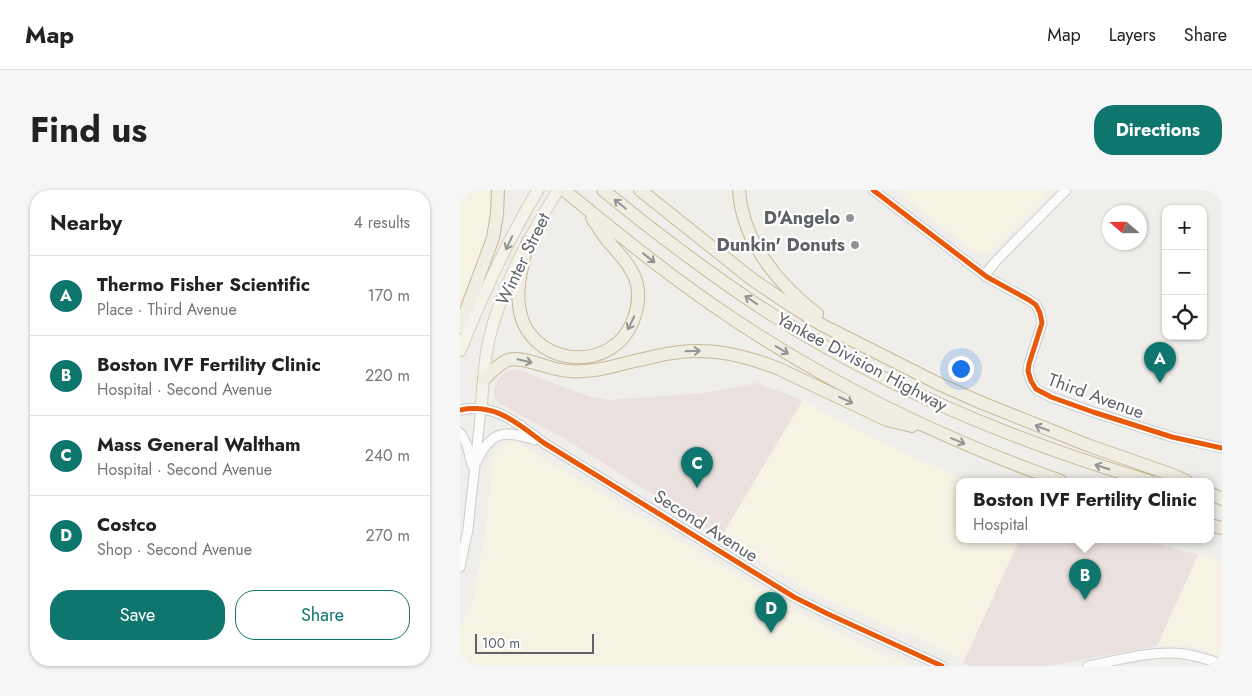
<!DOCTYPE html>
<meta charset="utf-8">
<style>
body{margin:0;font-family:Jost,sans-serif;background:#f6f6f6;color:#222}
.controls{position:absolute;right:15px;top:15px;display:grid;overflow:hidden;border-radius:10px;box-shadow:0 1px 4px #0004}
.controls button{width:45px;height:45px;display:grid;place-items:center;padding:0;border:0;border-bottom:1px solid #e0e0e0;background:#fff;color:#222;font:25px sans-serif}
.compass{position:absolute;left:642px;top:15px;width:45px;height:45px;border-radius:50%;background:#fff;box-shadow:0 1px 4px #0004;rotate:290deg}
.scale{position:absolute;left:15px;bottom:12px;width:119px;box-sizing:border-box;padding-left:5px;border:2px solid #5f6368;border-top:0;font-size:14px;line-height:18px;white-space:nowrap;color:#5f6368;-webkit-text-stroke:4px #fff;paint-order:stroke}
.you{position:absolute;left:500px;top:178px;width:18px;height:18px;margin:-12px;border:4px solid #fff;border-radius:50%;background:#1a73e8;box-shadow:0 0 0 8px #1a73e833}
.badge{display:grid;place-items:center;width:32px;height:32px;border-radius:50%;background:#0f766e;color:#fff;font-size:16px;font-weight:700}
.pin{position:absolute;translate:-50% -41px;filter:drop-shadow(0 1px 2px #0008)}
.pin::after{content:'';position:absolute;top:26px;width:18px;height:15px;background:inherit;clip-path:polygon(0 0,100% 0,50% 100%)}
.popup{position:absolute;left:496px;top:288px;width:258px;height:65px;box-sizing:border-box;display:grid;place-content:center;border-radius:10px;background:#fff;filter:drop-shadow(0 1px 4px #0005);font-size:16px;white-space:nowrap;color:#767676}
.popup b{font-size:19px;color:#222}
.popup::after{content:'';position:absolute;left:50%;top:100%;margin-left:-10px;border:10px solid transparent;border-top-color:#fff}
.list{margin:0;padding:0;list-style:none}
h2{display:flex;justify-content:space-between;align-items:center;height:65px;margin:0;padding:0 20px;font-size:21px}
h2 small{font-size:16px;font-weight:400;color:#767676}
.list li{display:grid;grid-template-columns:32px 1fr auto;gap:15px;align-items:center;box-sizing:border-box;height:80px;padding:0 20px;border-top:1px solid #e0e0e0}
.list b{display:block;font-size:19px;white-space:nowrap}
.list p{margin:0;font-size:16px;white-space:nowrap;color:#767676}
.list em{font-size:16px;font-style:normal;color:#767676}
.actions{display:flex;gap:10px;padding:15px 20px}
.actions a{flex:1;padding:11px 0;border:1px solid #0f766e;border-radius:20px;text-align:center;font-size:18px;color:#0f766e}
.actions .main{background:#0f766e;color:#fff}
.icon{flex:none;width:28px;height:28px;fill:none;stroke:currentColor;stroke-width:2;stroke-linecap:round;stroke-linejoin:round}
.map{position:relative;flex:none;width:762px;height:476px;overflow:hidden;border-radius:20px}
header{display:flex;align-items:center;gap:30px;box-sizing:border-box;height:70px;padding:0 25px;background:#fff;border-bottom:1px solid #e0e0e0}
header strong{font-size:24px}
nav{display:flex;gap:28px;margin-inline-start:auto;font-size:18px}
.intro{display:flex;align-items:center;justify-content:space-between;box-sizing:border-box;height:120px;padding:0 30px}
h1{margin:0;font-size:35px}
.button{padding:12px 22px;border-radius:20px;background:#0f766e;color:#fff;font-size:18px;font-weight:700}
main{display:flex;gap:30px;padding:0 30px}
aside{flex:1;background:#fff;border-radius:20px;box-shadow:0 1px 4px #0004}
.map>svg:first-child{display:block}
.commercial{fill:#f7f3e4}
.medical{fill:#eae0de}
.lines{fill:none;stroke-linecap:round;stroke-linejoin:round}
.minor-casing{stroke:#cbcccc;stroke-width:11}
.major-casing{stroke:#d7ceb8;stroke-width:13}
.highway-casing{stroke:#c8b996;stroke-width:14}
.minor{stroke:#fdfcfc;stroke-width:9}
.major{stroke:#f4f2e9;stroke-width:11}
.highway{stroke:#f0ede3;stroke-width:12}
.cycleway-casing{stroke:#fff;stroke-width:8}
.cycleway{stroke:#e8590c;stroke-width:5}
.oneway{stroke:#929393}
.oneway2{stroke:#939595}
.poi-dot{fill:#919496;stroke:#fff;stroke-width:2}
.labels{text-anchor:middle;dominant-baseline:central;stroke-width:4.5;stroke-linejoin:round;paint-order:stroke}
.poi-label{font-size:18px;font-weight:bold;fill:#5f6368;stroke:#fff;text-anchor:end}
.street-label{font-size:18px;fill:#5f6368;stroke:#fff}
</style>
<header>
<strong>Map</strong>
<nav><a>Map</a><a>Layers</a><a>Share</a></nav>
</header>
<div class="intro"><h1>Find us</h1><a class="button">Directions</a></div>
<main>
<aside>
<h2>Nearby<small>4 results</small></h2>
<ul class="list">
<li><span class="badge">A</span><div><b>Thermo Fisher Scientific</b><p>Place · Third Avenue</p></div><em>170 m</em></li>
<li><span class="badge">B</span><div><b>Boston IVF Fertility Clinic</b><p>Hospital · Second Avenue</p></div><em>220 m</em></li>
<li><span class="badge">C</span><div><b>Mass General Waltham</b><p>Hospital · Second Avenue</p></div><em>240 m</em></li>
<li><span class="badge">D</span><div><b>Costco</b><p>Shop · Second Avenue</p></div><em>270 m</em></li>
</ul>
<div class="actions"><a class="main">Save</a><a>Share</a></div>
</aside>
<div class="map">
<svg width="762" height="476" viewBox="0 0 762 476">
<rect width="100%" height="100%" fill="#efeeea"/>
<!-- commercial -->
<path class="commercial" d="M0,0H30L31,12L30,29L24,53L0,118Z
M436,0H593L532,62L524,64H520L511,59Z
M343,210L411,247L506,291H500V349H560L504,471L455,447L427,437L347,400L261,347Z
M47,252L58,253L341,423L410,458L453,476H0V439L13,412L26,338L33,264Z
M738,365L762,371V465L727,456L707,455L697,456Z"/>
<!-- medical -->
<path class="medical" d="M52,180H60L116,202L128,206L148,210L245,203L296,193L343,210L261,347L105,249L39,213L34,207V199L36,194L39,188L42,185L47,181Z
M560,349H680L738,365L697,456L587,476H511L503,473Z"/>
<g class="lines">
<defs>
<path id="minor" d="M413,0L527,87L569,110L576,115L580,123L582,133L569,174L568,181L571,191L576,199L591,207L633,222L712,247L762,258
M525,85L536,71L606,0
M0,220C36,213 57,233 84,253L334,407L368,424L482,476
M0,243L7,255L12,275
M17,271C31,240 45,240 75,250
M0,377L8,339L21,219
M628,476C659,470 692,460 724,464C737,466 750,470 762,474"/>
<path id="major" d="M0,161C22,106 47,51 78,0
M21,219C23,197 24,175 28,154C40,98 69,48 98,0"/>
<path id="highway" d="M104,0C153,40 202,80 254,116C361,190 479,248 601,291
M143,0C192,40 242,78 294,113C415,193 550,250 689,291
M180,0L293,90L330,115L362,135L477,193L522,213L630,256L713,285L726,291
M279,0C282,51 318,94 357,124
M68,51C64,71 56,93 59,115C65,177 154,187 174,128C178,117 179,105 177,94C172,76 159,64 147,50C142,43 137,35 132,28
M0,137L33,48L37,24L38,0
M24,189C31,183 38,174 48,170C60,166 83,176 96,179C105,181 114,182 123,181C142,181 160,174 179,170C190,168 201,164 213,163C249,157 283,165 317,178L427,230L452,236
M750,303L762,309
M750,335L762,338"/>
</defs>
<!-- minor casing -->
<use href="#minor" class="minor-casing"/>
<!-- major casing -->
<use href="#major" class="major-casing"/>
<!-- highway casing -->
<use href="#highway" class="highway-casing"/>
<!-- minor -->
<use href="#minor" class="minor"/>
<!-- major -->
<use href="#major" class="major"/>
<!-- highway -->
<use href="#highway" class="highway"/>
<defs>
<path id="cycleway" d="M413,0L527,87L569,110L576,115L580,123L582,133L569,174L568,181L571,191L576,199L591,207L633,222L712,247L762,258
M0,220C36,213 57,233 84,253L334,407L368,424L482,476"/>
</defs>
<!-- cycleway casing -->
<use href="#cycleway" class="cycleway-casing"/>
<!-- cycleway -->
<use href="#cycleway" class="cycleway"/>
</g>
<!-- one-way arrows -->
<defs><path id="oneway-shaft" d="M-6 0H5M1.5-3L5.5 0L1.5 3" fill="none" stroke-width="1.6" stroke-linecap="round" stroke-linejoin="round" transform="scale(1.25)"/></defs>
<g class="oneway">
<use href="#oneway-shaft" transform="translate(160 14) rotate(-141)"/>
<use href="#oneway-shaft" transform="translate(189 68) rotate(38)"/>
<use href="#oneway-shaft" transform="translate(291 110) rotate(-146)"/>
<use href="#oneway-shaft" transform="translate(171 133) rotate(116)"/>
<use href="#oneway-shaft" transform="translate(322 160) rotate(31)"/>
<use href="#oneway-shaft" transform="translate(233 161) rotate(-2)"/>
<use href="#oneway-shaft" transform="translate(65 171) rotate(13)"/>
<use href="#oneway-shaft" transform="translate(386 210) rotate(25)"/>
<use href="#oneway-shaft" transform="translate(582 238) rotate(-159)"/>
<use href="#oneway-shaft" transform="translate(498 251) rotate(23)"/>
<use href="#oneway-shaft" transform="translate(642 277) rotate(-162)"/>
</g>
<use class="oneway2" href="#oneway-shaft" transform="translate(49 53) rotate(115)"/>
<!-- markers -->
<g class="poi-dot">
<circle cx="390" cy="28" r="5"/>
<circle cx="395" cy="55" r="5"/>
</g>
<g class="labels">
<!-- poi labels -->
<g class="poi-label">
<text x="380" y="28">D'Angelo</text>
<text x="385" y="55">Dunkin' Donuts</text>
</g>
<!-- street labels -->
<g class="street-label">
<text transform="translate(63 69) rotate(-64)">Winter Street</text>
<text transform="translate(402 172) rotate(28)">Yankee Division Highway</text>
<text transform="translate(636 206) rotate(20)">Third Avenue</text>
<text transform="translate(246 336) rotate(32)">Second Avenue</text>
</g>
</g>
</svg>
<div class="controls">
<button>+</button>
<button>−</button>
<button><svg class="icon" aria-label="locate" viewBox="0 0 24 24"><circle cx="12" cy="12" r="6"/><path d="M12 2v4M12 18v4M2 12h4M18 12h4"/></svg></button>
</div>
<svg class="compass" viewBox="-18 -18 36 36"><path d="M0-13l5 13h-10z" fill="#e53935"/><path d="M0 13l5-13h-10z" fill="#767676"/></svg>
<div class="scale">100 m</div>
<div class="you"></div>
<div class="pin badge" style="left:700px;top:193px">A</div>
<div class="pin badge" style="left:625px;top:410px">B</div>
<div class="popup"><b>Boston IVF Fertility Clinic</b>Hospital</div>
<div class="pin badge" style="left:237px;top:298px">C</div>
<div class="pin badge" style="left:311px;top:443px">D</div>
</div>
</main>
